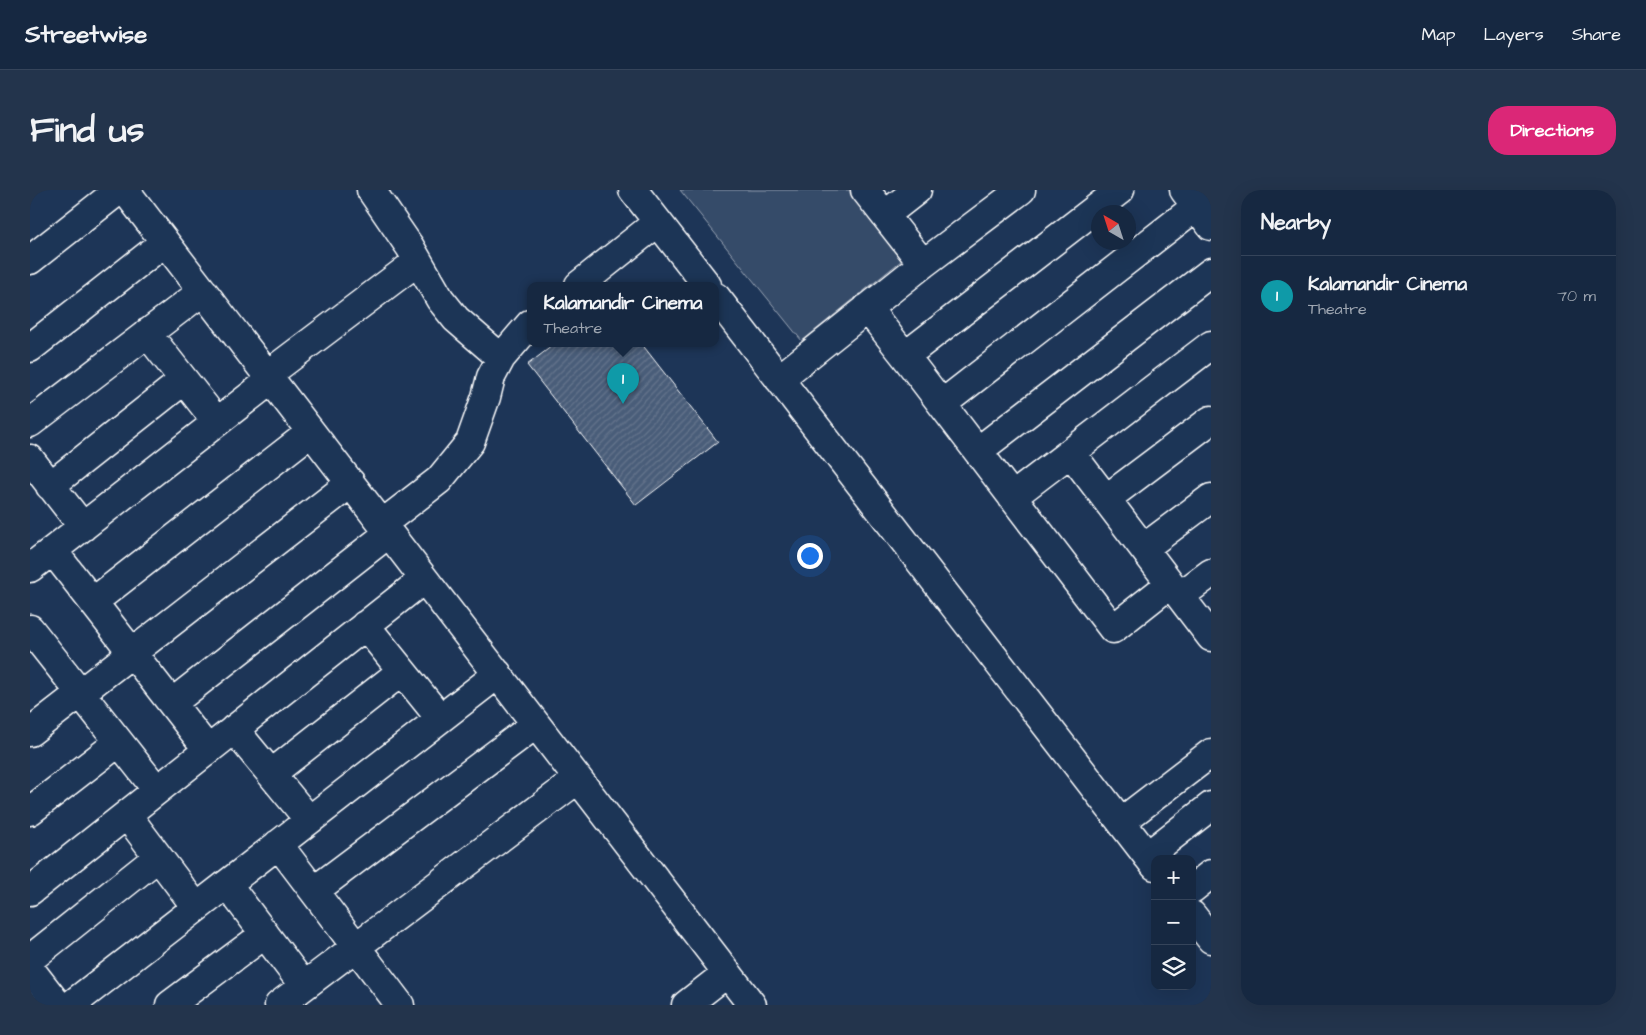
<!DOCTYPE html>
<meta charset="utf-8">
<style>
body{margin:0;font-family:"Architects Daughter",sans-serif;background:#23344c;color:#f1f3f6}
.controls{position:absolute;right:15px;bottom:15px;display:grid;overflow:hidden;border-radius:10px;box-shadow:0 5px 20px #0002}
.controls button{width:45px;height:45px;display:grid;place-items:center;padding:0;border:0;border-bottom:1px solid #35445a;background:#162841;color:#f1f3f6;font:25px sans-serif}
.compass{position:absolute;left:1061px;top:15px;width:45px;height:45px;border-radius:50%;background:#162841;box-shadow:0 5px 20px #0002;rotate:321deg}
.you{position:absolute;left:779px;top:365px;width:18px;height:18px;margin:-12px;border:4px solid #fff;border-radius:50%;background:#1a73e8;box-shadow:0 0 0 8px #1a73e833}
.badge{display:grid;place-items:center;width:32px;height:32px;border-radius:50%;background:#db2777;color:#fff;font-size:16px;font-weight:700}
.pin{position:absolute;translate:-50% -41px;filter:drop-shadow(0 1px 2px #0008)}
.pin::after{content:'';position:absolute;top:26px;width:18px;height:15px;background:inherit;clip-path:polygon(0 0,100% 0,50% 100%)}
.popup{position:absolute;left:497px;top:92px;width:192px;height:65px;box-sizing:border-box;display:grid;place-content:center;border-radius:10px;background:#162841;filter:drop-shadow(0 1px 4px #0005);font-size:16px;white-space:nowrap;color:#9ea6b1}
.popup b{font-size:19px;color:#f1f3f6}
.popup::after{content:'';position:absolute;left:50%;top:100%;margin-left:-10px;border:10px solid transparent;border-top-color:#162841}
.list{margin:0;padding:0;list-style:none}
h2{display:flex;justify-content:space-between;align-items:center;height:65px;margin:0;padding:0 20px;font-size:21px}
h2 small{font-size:16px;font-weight:400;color:#9ea6b1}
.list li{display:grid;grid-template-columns:32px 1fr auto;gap:15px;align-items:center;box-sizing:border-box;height:80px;padding:0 20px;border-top:1px solid #35445a}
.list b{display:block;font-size:19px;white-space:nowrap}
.list p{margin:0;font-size:16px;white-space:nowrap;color:#9ea6b1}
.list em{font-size:16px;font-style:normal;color:#9ea6b1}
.icon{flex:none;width:28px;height:28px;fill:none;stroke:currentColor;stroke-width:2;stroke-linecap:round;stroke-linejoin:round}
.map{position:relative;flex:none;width:1181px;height:815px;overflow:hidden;border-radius:20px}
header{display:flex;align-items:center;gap:30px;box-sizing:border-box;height:70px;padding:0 25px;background:#162841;border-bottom:1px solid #35445a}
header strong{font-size:24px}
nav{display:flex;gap:28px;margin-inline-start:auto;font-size:18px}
.intro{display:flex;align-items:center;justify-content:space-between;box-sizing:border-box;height:120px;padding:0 30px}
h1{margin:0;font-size:35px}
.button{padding:12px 22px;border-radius:20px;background:#db2777;color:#fff;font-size:18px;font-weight:700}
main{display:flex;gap:30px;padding:0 30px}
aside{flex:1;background:#162841;border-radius:20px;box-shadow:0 5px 20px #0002}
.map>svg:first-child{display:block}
.green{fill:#364b69;stroke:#9aa5b4}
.building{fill:url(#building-hatch);stroke:#fff}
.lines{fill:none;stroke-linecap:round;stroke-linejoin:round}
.minor-casing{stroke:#fff;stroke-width:31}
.minor{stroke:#1d3557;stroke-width:28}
</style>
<header>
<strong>Streetwise</strong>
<nav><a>Map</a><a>Layers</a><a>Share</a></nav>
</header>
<div class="intro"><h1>Find us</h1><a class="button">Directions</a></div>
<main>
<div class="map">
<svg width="1181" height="815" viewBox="0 0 1181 815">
<defs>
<pattern id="building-hatch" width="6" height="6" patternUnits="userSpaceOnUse" patternTransform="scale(1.25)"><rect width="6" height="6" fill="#4a5d79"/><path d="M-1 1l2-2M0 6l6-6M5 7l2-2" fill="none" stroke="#65758d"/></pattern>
</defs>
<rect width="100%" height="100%" fill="#1d3557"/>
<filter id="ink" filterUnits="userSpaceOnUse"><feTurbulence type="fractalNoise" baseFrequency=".02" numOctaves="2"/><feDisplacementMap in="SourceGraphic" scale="10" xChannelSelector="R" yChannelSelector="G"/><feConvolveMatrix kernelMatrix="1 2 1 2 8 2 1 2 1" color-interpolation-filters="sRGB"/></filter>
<g filter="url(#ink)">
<!-- green -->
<path class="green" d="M650,0H824L877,66L772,151Z"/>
<!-- building -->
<path class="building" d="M526,153H611L688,252L606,315L497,175Z"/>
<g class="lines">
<defs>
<path id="minor" d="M95,0L722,815
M341,0L380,57L410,109L426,129L471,168
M603,0L677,95
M835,0L893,74
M1154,0L1181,36
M855,25L887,0
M0,70L89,0
M549,95L628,32
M686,107L1125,676
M837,118L875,166L1083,439L1140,394
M117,143L187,232
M0,158L135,52
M875,166L1090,0
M237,185L388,71
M749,189L893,74L991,0
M912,214L1181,5
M0,233L173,101
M948,261L1181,82
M1041,263L1181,447
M0,269L53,337
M20,296L154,190
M982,307L1181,155
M1076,309L1181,230
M352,334L409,290L440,252L456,207L461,187L471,168L500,134
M1114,358L1181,308
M23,361L178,560
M0,378L241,190
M1150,406L1181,383
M63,412L281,242
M335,435L410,528
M0,439L127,600
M142,513L359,343
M204,539L279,630
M0,542L321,293
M241,584L372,481
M0,621L89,552
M97,625L166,717
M1091,632L1181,563
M248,654L370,815
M1117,666L1181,616
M197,694L274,796
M1162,699L1181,684
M0,701L394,389
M284,701L506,534
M1162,725L1181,749
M0,769L128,667
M0,779L28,815
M41,815L468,484
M140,815L235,744
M249,815L548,589
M656,815L697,783"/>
</defs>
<!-- minor casing -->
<use href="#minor" class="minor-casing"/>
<!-- minor -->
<use href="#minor" class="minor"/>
</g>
</g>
</svg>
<div class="controls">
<button>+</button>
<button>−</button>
<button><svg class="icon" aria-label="layers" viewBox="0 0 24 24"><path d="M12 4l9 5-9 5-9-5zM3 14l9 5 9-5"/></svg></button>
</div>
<svg class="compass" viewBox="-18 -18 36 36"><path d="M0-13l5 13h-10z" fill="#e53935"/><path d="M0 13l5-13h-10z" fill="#9ea6b1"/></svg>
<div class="you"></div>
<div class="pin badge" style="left:593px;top:214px;background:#0f9aa8">1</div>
<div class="popup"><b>Kalamandir Cinema</b>Theatre</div>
</div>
<aside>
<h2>Nearby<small></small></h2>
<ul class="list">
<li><span class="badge" style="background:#0f9aa8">1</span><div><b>Kalamandir Cinema</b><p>Theatre</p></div><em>70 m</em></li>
</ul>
</aside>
</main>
